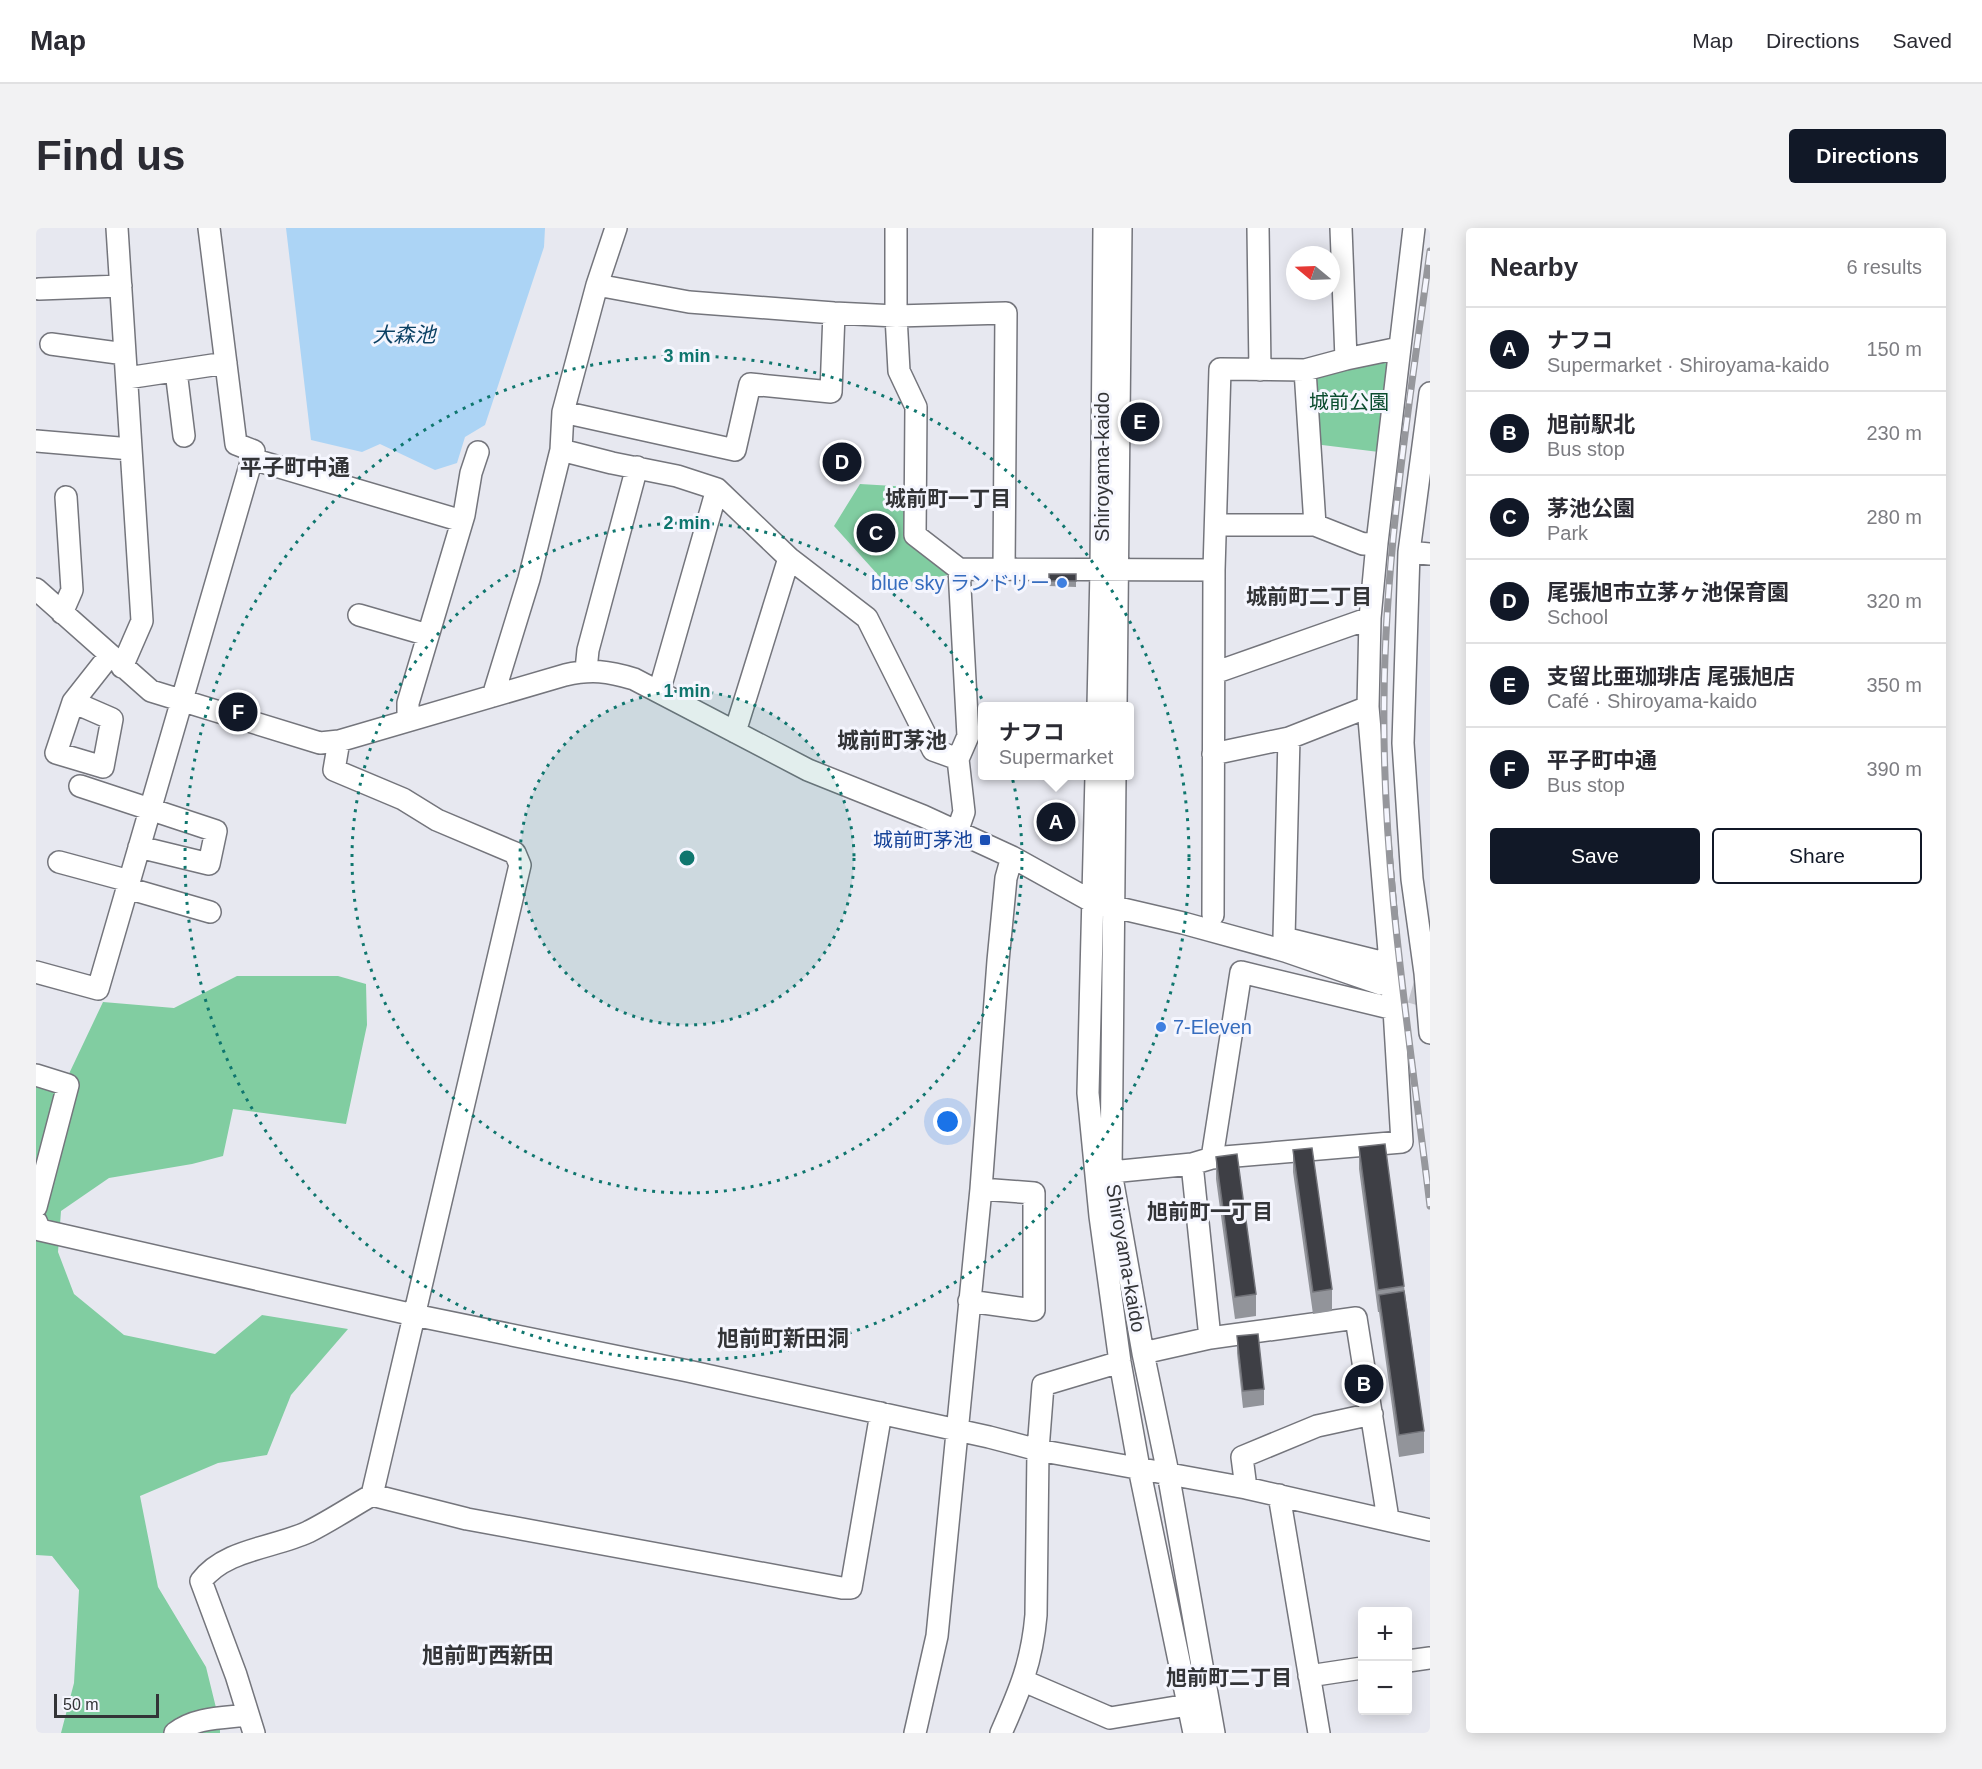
<!DOCTYPE html>
<meta charset="utf-8">
<style>
body{margin:0;font-family:Helvetica,"Noto Sans JP",sans-serif;background:#f2f2f3;color:#2b2b33}
.controls{position:absolute;right:18px;bottom:18px;display:grid;overflow:hidden;border-radius:6px;box-shadow:0 3px 15px #0003}
.controls button{width:54px;height:54px;display:grid;place-items:center;padding:0;border:0;border-bottom:2px solid #e1e1e2;background:#fff;color:#2b2b33;font:30px sans-serif}
.compass{position:absolute;left:1250px;top:18px;width:54px;height:54px;border-radius:50%;background:#fff;box-shadow:0 3px 15px #0003;rotate:289deg}
.scale{position:absolute;left:18px;bottom:15px;width:105px;box-sizing:border-box;padding-left:6px;border:3px solid #333437;border-top:0;font-size:16px;line-height:21px;white-space:nowrap;color:#333437;-webkit-text-stroke:4px #f5f6fe;paint-order:stroke}
.you{position:absolute;left:912px;top:894px;width:21px;height:21px;margin:-15px;border:4px solid #fff;border-radius:50%;background:#1a73e8;box-shadow:0 0 0 9px #1a73e833}
.badge{display:grid;place-items:center;width:39px;height:39px;border-radius:50%;background:#111827;color:#fff;font-size:20px;font-weight:700}
.pin{position:absolute;translate:-50% -50%;border:3px solid #fff;box-shadow:0 2px 6px #0006}
.popup{position:absolute;left:942px;top:474px;width:156px;height:78px;box-sizing:border-box;display:grid;place-content:center;border-radius:6px;background:#fff;filter:drop-shadow(0 2px 4px #0005);font-size:20px;white-space:nowrap;color:#7c7c81}
.popup b{font-size:22px;color:#2b2b33}
.popup::after{content:'';position:absolute;left:50%;top:100%;margin-left:-12px;border:12px solid transparent;border-top-color:#fff}
.list{margin:0;padding:0;list-style:none}
h2{display:flex;justify-content:space-between;align-items:center;height:78px;margin:0;padding:0 24px;font-size:26px}
h2 small{font-size:20px;font-weight:400;color:#7c7c81}
.list li{display:grid;grid-template-columns:39px 1fr auto;gap:18px;align-items:center;box-sizing:border-box;height:84px;padding:0 24px;border-top:2px solid #e1e1e2}
.list b{display:block;font-size:22px;white-space:nowrap}
.list p{margin:0;font-size:20px;white-space:nowrap;color:#7c7c81}
.list em{font-size:20px;font-style:normal;color:#7c7c81}
.actions{display:flex;gap:12px;padding:18px 24px}
.actions a{flex:1;padding:14px 0;border:2px solid #111827;border-radius:6px;text-align:center;font-size:21px;color:#111827}
.actions .main{background:#111827;color:#fff}
.map{position:relative;flex:none;width:1394px;height:1505px;overflow:hidden;border-radius:6px}
header{display:flex;align-items:center;gap:36px;box-sizing:border-box;height:84px;padding:0 30px;background:#fff;border-bottom:2px solid #e1e1e2}
header strong{font-size:28px}
nav{display:flex;gap:33px;margin-inline-start:auto;font-size:21px}
.intro{display:flex;align-items:center;justify-content:space-between;box-sizing:border-box;height:144px;padding:0 36px}
h1{margin:0;font-size:42px}
.button{padding:15px 27px;border-radius:6px;background:#111827;color:#fff;font-size:21px;font-weight:700}
main{display:flex;gap:36px;padding:0 36px}
aside{flex:1;background:#fff;border-radius:6px;box-shadow:0 3px 15px #0003}
.map>svg:first-child{display:block}
.green{fill:#81cda1}
.water{fill:#acd4f5}
.lines{fill:none;stroke-linecap:round;stroke-linejoin:round}
.minor-tunnel{stroke:#c3c4cb;stroke-width:21;stroke-dasharray:21 10;stroke-linecap:butt}
.minor-casing{stroke:#74757c;stroke-width:24}
.minor{stroke:#fff;stroke-width:21}
.rail-casing{stroke:#96979c;stroke-width:7}
.rail{stroke:#f5f6fe;stroke-width:4.5;stroke-dasharray:14;stroke-linecap:butt}
.wall{fill:#92949a}
.building{fill:#3e3f45;stroke:#717278;stroke-width:1.5}
.ring{fill:none;stroke:#0f766e;stroke-width:3;stroke-dasharray:3 6}
.shop-dot{fill:#3f7fe0;stroke:#f5f6fe;stroke-width:2}
.transit-dot{fill:#1a4fb4;stroke:#f5f6fe;stroke-width:2}
.labels{text-anchor:middle;dominant-baseline:central;stroke-width:6;stroke-linejoin:round;paint-order:stroke}
.park-label{font-size:20px;fill:#0a4c2e;stroke:#f5f6fe}
.street-label{font-size:20px;fill:#333437;stroke:#f5f6fe}
.shop-label{font-size:20px;fill:#366cbe;stroke:#f5f6fe;text-anchor:end}
.transit-label{font-size:20px;fill:#164399;stroke:#f5f6fe;text-anchor:end}
.water-label{font-size:21px;font-style:italic;fill:#0b4164;stroke:#f5f6fe}
.neighbourhood-label{font-size:21px;font-weight:bold;fill:#333437;stroke:#f5f6fe}
.quarter-label{font-size:22px;font-weight:bold;fill:#333437;stroke:#f5f6fe}
.centre{fill:#0f766e;stroke:#f5f6fe;stroke-width:3}
.ring-label{font-size:18px;text-anchor:middle;font-weight:bold;fill:#0f766e;stroke:#f5f6fe;stroke-width:6;stroke-linejoin:round;paint-order:stroke}
</style>
<header>
<strong>Map</strong>
<nav><a>Map</a><a>Directions</a><a>Saved</a></nav>
</header>
<div class="intro"><h1>Find us</h1><a class="button">Directions</a></div>
<main>
<div class="map">
<svg width="1394" height="1505" viewBox="0 0 1394 1505">
<rect width="100%" height="100%" fill="#e7e8f0"/>
<!-- green -->
<path class="green" d="M1357,126L1343,224L1278,216L1277,146Z
M824,256L875,259L876,311L918,346L852,358L798,298Z
M201,748H302L330,756L331,797L310,896L197,881L187,928L156,936L73,950L25,983L22,1024L38,1066L88,1107L179,1126L226,1087L312,1101L255,1167L231,1227L182,1235L104,1268L122,1359L170,1439L184,1496V1505H25L38,1455L43,1362L16,1328L0,1327V843L31,850L67,774L138,780Z"/>
<!-- water -->
<path class="water" d="M250,0H509L508,19L449,197L429,209L421,235L399,242L344,216L326,224L275,212Z"/>
<g class="lines">
<!-- minor-tunnel -->
<path class="minor-tunnel" d="M1345,756L1394,770"/>
<defs>
<path id="minor" d="M81,0L106,393L86,439
M860,0V88L863,143L880,179L879,307L923,341L1178,342
M1222,0L1224,142
M1305,0L1310,131
M561,57L653,74L798,85L860,88L970,85L968,342
M3,61L85,58
M15,116L89,126
M1269,142L1279,297
M140,143L148,208
M91,150L190,135
M1394,165L1373,324L1367,515L1376,651L1389,745L1394,805
M527,184L699,222L714,156L795,164L798,85
M0,213L95,221
M525,222L576,235L641,248L681,261L753,330L831,390L897,522L922,531
M216,231L426,293
M1180,297H1279L1327,316L1341,315
M1373,324L1394,326
M0,361L115,463L284,515L303,513L529,447C555,441 572,443 598,451L772,542L887,588L976,629L1057,674L1147,695L1249,723L1345,756
M26,385L36,362L30,269
M323,387L392,407
M550,442L552,422L601,239
M1178,445L1334,390
M623,464L681,261
M457,468L493,351L525,222L527,184L561,57L580,0
M37,474L76,491L67,539L20,525L37,474L74,427
M1062,478L1065,342L1068,0
M1080,478L1085,0
M372,492V475L428,287L435,245L442,224
M699,504L753,330
M1177,526L1253,510L1332,479
M1060,548L1052,865L1064,988L1084,1134L1103,1240L1158,1505
M1079,548L1075,944L1107,1125L1132,1245L1178,1505
M44,558L180,603L173,636L103,619
M921,604L928,584L922,531L932,508L923,341
M23,634L86,651L91,660L174,684
M1177,687L1178,342L1184,141L1269,142L1310,131L1363,120
M1248,710L1253,510
M1252,711L1353,736
M0,744L62,761L216,231L218,223L200,216L173,0
M0,847L32,857L0,979
M1176,930L1205,744L1358,781
M1156,936L1174,1110
M1075,944L1156,936L1176,930L1366,914L1358,781L1332,479L1334,390L1341,315L1378,0
M0,993L4,1002L378,1087L652,1143L953,1209L1002,1222L1210,1260L1394,1302
M933,1073L998,1082V965L945,961
M1107,1125L1174,1110L1320,1090L1352,1291
M1210,1260L1206,1229L1281,1198L1336,1186
M336,1267L431,1291L806,1360H815L845,1185
M1243,1267L1283,1505
M1372,1433L1394,1430
M1273,1448L1326,1440
M988,1453L1074,1490L1152,1477
M139,1505C159,1489 188,1490 212,1487
M218,1505L200,1447L165,1353C189,1321 238,1320 272,1304C294,1293 315,1279 336,1267L484,637L479,625L401,592L367,571L298,542L303,513
M879,1505L901,1408L945,961L962,733L970,650L976,629
M965,1505C984,1462 996,1434 1000,1387L1002,1222L1007,1157L1084,1134"/>
</defs>
<!-- minor casing -->
<use href="#minor" class="minor-casing"/>
<!-- minor -->
<use href="#minor" class="minor"/>
<defs>
<path id="rail" d="M1394,23C1374,172 1349,323 1348,474C1346,642 1374,811 1394,978"/>
</defs>
<!-- rail casing -->
<use href="#rail" class="rail-casing"/>
<!-- rail -->
<use href="#rail" class="rail"/>
</g>
<!-- wall -->
<path class="wall" d="M1013,346H1040V359L1013,358Z
M1323,919L1368,1058L1388,1203V1225L1363,1229L1343,1084H1342L1323,941Z
M1257,922L1296,1061V1083L1277,1086L1257,944Z
M1180,929L1220,1066V1088L1199,1091L1180,951Z
M1201,1108L1228,1161V1177L1207,1180L1201,1125Z"/>
<!-- building -->
<path class="building" d="M1013,346H1040V353H1013Z
M1349,916L1368,1058L1342,1062L1323,919Z
M1276,920L1296,1061L1277,1064L1257,922Z
M1201,926L1220,1066L1199,1069L1180,929Z
M1368,1063L1388,1203L1363,1207L1343,1067Z
M1222,1106L1228,1161L1207,1163L1201,1108Z"/>
<!-- distance rings -->
<circle cx="651" cy="630" r="167" fill="#0f766e" fill-opacity=".12"/>
<g class="ring">
<circle cx="651" cy="630" r="167"/>
<circle cx="651" cy="630" r="335"/>
<circle cx="651" cy="630" r="502"/>
</g>
<!-- markers -->
<g class="shop-dot">
<circle cx="1026" cy="355" r="6"/>
<circle cx="1125" cy="799" r="6"/>
</g>
<rect class="transit-dot" x="943" y="606" width="12" height="12" rx="3"/>
<g class="labels">
<!-- park labels -->
<g class="park-label">
<text x="1313" y="174">城前公園</text>
</g>
<!-- street labels -->
<g class="street-label">
<text transform="translate(1066 239) rotate(-90)">Shiroyama-kaido</text>
<text transform="translate(1090 1030) rotate(80)">Shiroyama-kaido</text>
</g>
<!-- shop labels -->
<g class="shop-label">
<text x="1014" y="355">blue sky ランドリー</text>
<text x="1137" y="799" text-anchor="start">7-Eleven</text>
</g>
<!-- transit labels -->
<g class="transit-label">
<text x="937" y="612">城前町茅池</text>
</g>
<!-- water labels -->
<g class="water-label">
<text x="368" y="106">大森池</text>
</g>
<!-- neighbourhood labels -->
<g class="neighbourhood-label">
<text x="912" y="270">城前町一丁目</text>
<text x="1273" y="368">城前町二丁目</text>
<text x="1174" y="983">旭前町一丁目</text>
<text x="1193" y="1449">旭前町二丁目</text>
</g>
<!-- quarter labels -->
<g class="quarter-label">
<text x="259" y="239">平子町中通</text>
<text x="856" y="512">城前町茅池</text>
<text x="747" y="1110">旭前町新田洞</text>
<text x="452" y="1427">旭前町西新田</text>
</g>
</g>
<circle cx="651" cy="630" r="9" class="centre"/>
<g class="ring-label">
<text x="651" y="134">3 min</text>
<text x="651" y="301">2 min</text>
<text x="651" y="469">1 min</text>
</g>
</svg>
<div class="controls">
<button>+</button>
<button>−</button>
</div>
<svg class="compass" viewBox="-18 -18 36 36"><path d="M0-13l5 13h-10z" fill="#e53935"/><path d="M0 13l5-13h-10z" fill="#7c7c81"/></svg>
<div class="scale">50 m</div>
<div class="you"></div>
<div class="pin badge" style="left:1020px;top:594px">A</div>
<div class="popup"><b>ナフコ</b>Supermarket</div>
<div class="pin badge" style="left:1328px;top:1156px">B</div>
<div class="pin badge" style="left:840px;top:305px">C</div>
<div class="pin badge" style="left:806px;top:234px">D</div>
<div class="pin badge" style="left:1104px;top:194px">E</div>
<div class="pin badge" style="left:202px;top:484px">F</div>
</div>
<aside>
<h2>Nearby<small>6 results</small></h2>
<ul class="list">
<li><span class="badge">A</span><div><b>ナフコ</b><p>Supermarket · Shiroyama-kaido</p></div><em>150 m</em></li>
<li><span class="badge">B</span><div><b>旭前駅北</b><p>Bus stop</p></div><em>230 m</em></li>
<li><span class="badge">C</span><div><b>茅池公園</b><p>Park</p></div><em>280 m</em></li>
<li><span class="badge">D</span><div><b>尾張旭市立茅ヶ池保育園</b><p>School</p></div><em>320 m</em></li>
<li><span class="badge">E</span><div><b>支留比亜珈琲店 尾張旭店</b><p>Café · Shiroyama-kaido</p></div><em>350 m</em></li>
<li><span class="badge">F</span><div><b>平子町中通</b><p>Bus stop</p></div><em>390 m</em></li>
</ul>
<div class="actions"><a class="main">Save</a><a>Share</a></div>
</aside>
</main>
